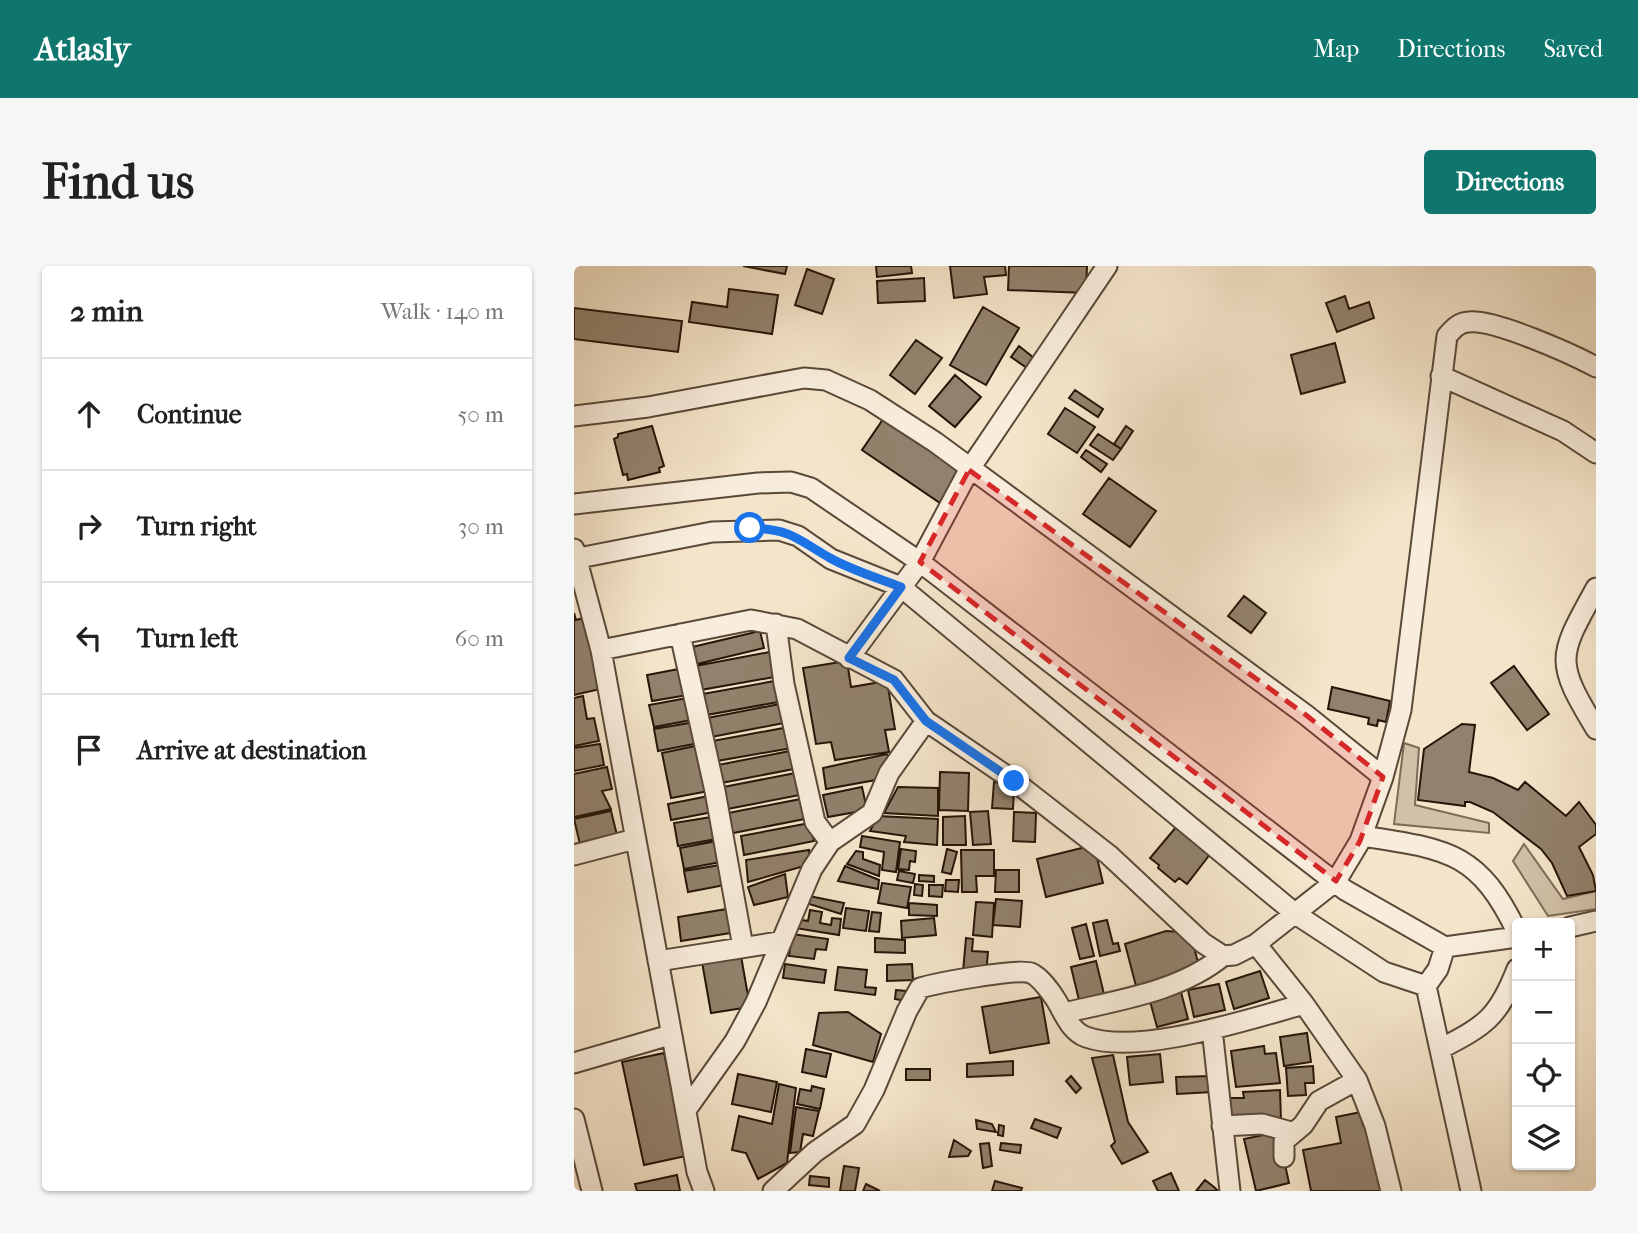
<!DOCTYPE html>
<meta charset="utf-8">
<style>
body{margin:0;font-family:"IM FELL French Canon",serif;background:#f6f6f6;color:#222}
.controls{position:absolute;right:21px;bottom:21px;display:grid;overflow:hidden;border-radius:7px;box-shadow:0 2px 5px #0004}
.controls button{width:63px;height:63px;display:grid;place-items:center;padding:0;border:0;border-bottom:2px solid #e0e0e0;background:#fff;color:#222;font:35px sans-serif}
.stop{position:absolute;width:21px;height:21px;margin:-16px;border:5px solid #1a73e8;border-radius:50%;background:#fff}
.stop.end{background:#1a73e8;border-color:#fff;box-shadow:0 2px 7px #0008}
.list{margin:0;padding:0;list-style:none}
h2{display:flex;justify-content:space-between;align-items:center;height:91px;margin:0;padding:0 28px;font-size:30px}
h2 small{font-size:23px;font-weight:400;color:#767676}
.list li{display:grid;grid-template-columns:46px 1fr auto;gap:21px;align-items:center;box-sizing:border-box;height:112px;padding:0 28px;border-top:2px solid #e0e0e0}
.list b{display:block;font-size:26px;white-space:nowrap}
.list em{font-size:23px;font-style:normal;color:#767676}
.icon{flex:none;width:38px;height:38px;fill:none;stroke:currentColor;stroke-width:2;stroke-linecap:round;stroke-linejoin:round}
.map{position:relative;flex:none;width:1022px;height:925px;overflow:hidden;border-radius:7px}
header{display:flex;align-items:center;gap:42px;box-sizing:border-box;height:98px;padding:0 35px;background:#0f766e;color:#fff}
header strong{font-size:33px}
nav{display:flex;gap:38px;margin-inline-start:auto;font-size:24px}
.intro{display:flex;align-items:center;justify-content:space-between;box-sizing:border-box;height:168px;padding:0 42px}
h1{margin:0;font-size:49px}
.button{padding:18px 32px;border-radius:7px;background:#0f766e;color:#fff;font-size:24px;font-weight:700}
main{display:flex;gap:42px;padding:0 42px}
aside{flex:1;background:#fff;border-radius:7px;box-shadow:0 2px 5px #0004}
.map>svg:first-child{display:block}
.green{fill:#d1c1a8;stroke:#7c6b58;stroke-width:2}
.building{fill:#92816c;stroke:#271508;stroke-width:2}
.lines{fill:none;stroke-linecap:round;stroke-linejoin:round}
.minor-casing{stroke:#5a4938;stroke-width:23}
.minor{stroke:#f8eddc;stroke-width:19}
.route{stroke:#1a73e8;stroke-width:9}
.marked{fill:#d62828;fill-opacity:0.2;stroke:#d62828;stroke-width:5;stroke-dasharray:14 9;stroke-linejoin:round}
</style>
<header>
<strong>Atlasly</strong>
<nav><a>Map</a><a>Directions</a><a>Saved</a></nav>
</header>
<div class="intro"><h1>Find us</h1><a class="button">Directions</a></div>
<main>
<aside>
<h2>2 min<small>Walk · 140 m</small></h2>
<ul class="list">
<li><svg class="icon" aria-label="ahead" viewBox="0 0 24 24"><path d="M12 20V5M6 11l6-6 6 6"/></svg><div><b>Continue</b></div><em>50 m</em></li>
<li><svg class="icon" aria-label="right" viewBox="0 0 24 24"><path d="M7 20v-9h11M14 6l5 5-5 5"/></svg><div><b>Turn right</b></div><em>30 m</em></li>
<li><svg class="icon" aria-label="left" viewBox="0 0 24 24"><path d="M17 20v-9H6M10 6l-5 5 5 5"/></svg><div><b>Turn left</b></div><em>60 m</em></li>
<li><svg class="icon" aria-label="arrive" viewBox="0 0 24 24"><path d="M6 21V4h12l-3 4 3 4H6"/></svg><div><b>Arrive at destination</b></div></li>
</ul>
</aside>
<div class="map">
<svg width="1022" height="925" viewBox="0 0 1022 925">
<rect width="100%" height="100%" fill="#f4e4c9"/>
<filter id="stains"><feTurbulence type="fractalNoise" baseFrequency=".00286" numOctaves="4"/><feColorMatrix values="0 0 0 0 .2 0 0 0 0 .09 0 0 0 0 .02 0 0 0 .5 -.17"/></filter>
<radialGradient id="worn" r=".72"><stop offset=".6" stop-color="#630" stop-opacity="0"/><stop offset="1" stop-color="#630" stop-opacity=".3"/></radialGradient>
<!-- green -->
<path class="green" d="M830,477L845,482L841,539L915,557V567L820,558Z
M950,578L989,633L1022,625V643L974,650L939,595Z"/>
<!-- building -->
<path class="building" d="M169,0H213L211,8Z
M302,0H337L338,7L303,11Z
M376,0H431L432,9L410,11L413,28L380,32Z
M435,0H513L512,27L434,24Z
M233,3L260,13L248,48L221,39Z
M350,12L351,35L304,37L303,15Z
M155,23L204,29L198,68L115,56L118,36L153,41Z
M771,30L775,43L795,36L800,52L763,66L752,37Z
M409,41L445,62L412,119L376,99Z
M0,42L108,55L104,86L0,73Z
M342,74L368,92L341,128L316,109Z
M761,77L771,116L727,128L717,89Z
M445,80L460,92L453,102L437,91Z
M381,109L407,131L381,161L355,140Z
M501,124L529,143L524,151L495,132Z
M491,142L521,161L503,187L474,168Z
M312,149L393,204L369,239L288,184Z
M78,160L90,200L85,202L86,206L54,214L53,208L49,209L40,173L44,171V168Z
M552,160L559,165L547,183L540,178Z
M524,168L547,183L539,194L516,179Z
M512,184L533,198L527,206L507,191Z
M535,212L582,245L556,281L509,248Z
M670,330L692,347L677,367L654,350Z
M0,347L2,354L10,352L26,423L0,429Z
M186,365L190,382L119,399L114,382Z
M201,385L206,410L121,425L116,401Z
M273,395L277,421L313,415L321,463L311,464L315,486L261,494L257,476L242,478L229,402Z
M940,400L975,448L953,464L917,417Z
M110,402L114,429L78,435L73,409Z
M206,414L210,435L127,450L123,429Z
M758,421L816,435L812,456L804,454L803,460L794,458L795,452L754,443Z
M9,430L13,453L20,452L25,475L0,480V432Z
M119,431L123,453L80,461L75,439Z
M211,437L215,456L132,472L128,453Z
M121,456L125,477L84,485L80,463Z
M888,458L901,459L895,506L919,512L944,524L951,516L992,550L1005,536L1022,559V568L1005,581L1019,609L1022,625L993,630L978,597L967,583L919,546L896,536H891V540L844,534L850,483Z
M215,461L218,482L137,496L133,476Z
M26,478L30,499L0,505V482Z
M126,479L135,525L97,532L88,487Z
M221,484L225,502L142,518L139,500Z
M313,488L316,495L307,513L252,523L249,502Z
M33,501L38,523L28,525L37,543L0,551V508Z
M227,506L231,528L148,544L144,522Z
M366,506L395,507L394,545L365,544Z
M420,516L433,517V523H440L439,543L418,542Z
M288,521L293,544L254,551L249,529Z
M324,521L364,522V550L310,547Z
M135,530L139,546L97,554L94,538Z
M232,532L236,552L154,568L149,548Z
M37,545L43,569L6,578L0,553Z
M414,545L417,578L399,579L396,546Z
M440,546L462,547L461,576L439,575Z
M144,550L148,572L104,580L100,557Z
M304,550L364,553L363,579L330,576L332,570L296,565Z
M391,550L392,579H369V551Z
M236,557L240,575L170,589L167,570Z
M603,560L637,587L613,618L605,612L601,616L584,602L585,599L576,592Z
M288,570L326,576L322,606L308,604L310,586L286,581Z
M148,574L152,595L110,603L106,582Z
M520,579L529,617L472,631L463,593Z
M327,583L342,585L341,596L336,595L335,604L324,603Z
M373,583L383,586L377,608L368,606Z
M235,584L237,598L174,616L172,594Z
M387,584H420V610H402L403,626H388Z
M282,585L289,586V593L306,599L305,610L273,598Z
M152,598L156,618L114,626L110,605Z
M271,600L305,614L304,623L264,615Z
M422,604H445V626H421Z
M325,605L341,608L339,617L323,614Z
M211,608L214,631L180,639L174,621Z
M345,609L360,610V616L345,615Z
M372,614H385L384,626L371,625Z
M308,617L337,621L333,642L304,637Z
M341,618L349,619L348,630L340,629Z
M355,619H369L368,631L355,630Z
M235,630L270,637L267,648L232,637Z
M422,633L448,635L446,661L419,659Z
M402,636L420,637L418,671L399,669Z
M335,637L363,639V650L335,649Z
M159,642L163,666L107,675L104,651Z
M272,642L295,645L292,665L269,662Z
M236,644L248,646L246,657L257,659L258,652L267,653L265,669L221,662L222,653L234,655Z
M298,646L307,647L305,666L295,665Z
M360,652L362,669L328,672L327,655Z
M533,654L539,678L544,677L546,685L526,690L519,657Z
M512,658L520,690L506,693L498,662Z
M592,665L607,666L618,674L625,700L562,720L551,678Z
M218,668L254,673L252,684L242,683L240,693L215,690Z
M301,672L331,674V687L301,686Z
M392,672L399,673L398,685L414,686L412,708L389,706Z
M167,690L176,741L137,747L128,696Z
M522,695L530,728L505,734L497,701Z
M211,698L252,704L250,717L209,712Z
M338,698L339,714L313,715V699Z
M264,701L293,704L291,721L302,722L301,729L261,724Z
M686,705L695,732L660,743L652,716Z
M645,718L651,744L620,751L614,724Z
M322,724L332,725L331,735L321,733Z
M607,726L614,753L583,761L576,735Z
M467,731L475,777L416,787L408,741Z
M274,746L307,768L299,796L239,779L245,747Z
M733,767L737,796L710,800L706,771Z
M690,780L691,788L702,787L706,817L662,821L657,785Z
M232,783L257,788L252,811L228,806Z
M90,787L112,890L70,899L48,796Z
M586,788L589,816L556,819L553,791Z
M539,789L554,856L574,886L548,898L537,880L541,876L518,792Z
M439,795V809L393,811V798Z
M739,800L740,817H731L732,829L714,830L712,802Z
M332,803H356V814H332Z
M164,808L203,816L197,846L158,838Z
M497,810L507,822L502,827L492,815Z
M637,810L638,826L603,828L602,811Z
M205,818L222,822L213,897L184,913L172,887L158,884L165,850L198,858Z
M238,820L250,823L246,843L223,838L226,823L237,825Z
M706,824L707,854L657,852L656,832H670L669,826Z
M222,841L245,845L239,870L229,868L226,886L216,887Z
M787,846L789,859L799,857L813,925H737L729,884L767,877L762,851Z
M461,853L487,862L483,872L457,862Z
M402,854L418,858L422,866L403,863Z
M425,859L430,860L429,870L424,869Z
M704,866L715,917L682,925L670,873Z
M380,874L397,885L394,890L375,891Z
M415,877L418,900L409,902L406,878Z
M427,877L447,879L446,887L426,884Z
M270,900L285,902L281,925H266Z
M597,907L605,925H584L579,915Z
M103,909L106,925H63L61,918Z
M236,910L255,912V921L235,919Z
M631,914L640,921L644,925H622Z
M421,915L448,922L447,925H418Z
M292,918L306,925H289Z"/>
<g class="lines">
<defs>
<path id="minor" d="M867,110L989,165L1022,187
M0,150L74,141L230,112L252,114L296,134L361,176L732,449L809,511
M0,238L184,217L217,216L237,222L346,296L771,624L871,681L943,671
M0,283L27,384L123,906L130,925
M0,293L138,266L205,264L224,270L257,293L327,321L723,649L810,706L852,720
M1022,322C984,391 980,394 1022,463
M202,358L210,418L241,556L256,576
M106,368L141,525L169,681
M27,384L177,354L223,363L320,414L352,455L440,515L535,589L629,677L649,690L660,689L682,678L762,615L786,575L809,511L827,444L873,70C879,63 885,56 895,56C920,53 998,88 1022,101
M275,392L346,296L395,204L533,0
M788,570C871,583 904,584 943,666
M0,589L61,573
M996,661L1022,655
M682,678L730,738
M871,681L864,703L852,720L897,925
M84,695L205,676
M490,747C544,734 605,726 649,690
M638,763L656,925
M866,783C912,759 924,752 943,703
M0,797L96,769
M112,844L161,775L182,736L238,603L256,576L298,547L315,507L352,455
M0,853L18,925
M648,860L688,858L717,866
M710,891V875L729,859L745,835L783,814
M199,925L241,886L281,858L300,824L333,745L346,722C363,717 444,702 457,707C466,711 477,726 482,734C490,747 496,765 512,771C565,790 675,753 730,738L783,814L801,860L817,925"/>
</defs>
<!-- minor casing -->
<use href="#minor" class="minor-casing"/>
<!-- minor -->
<use href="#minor" class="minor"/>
</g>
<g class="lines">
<!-- route -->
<path class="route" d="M176,262C219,264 221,272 256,292C277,304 304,312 327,321L275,392L320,414L352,455L440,515"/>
</g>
<!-- marked area -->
<path class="marked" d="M395,204L732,449L809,511L786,575L762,615L346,296Z"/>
<rect width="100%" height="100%" filter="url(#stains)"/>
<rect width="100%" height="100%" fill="url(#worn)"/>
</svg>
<div class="controls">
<button>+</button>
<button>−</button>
<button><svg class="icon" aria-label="locate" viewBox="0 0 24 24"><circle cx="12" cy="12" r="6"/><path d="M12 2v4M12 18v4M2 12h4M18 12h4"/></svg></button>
<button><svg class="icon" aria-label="layers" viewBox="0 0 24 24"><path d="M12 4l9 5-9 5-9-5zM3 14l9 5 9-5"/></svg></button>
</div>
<div class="stop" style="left:176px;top:262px"></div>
<div class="stop end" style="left:440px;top:515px"></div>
</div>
</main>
